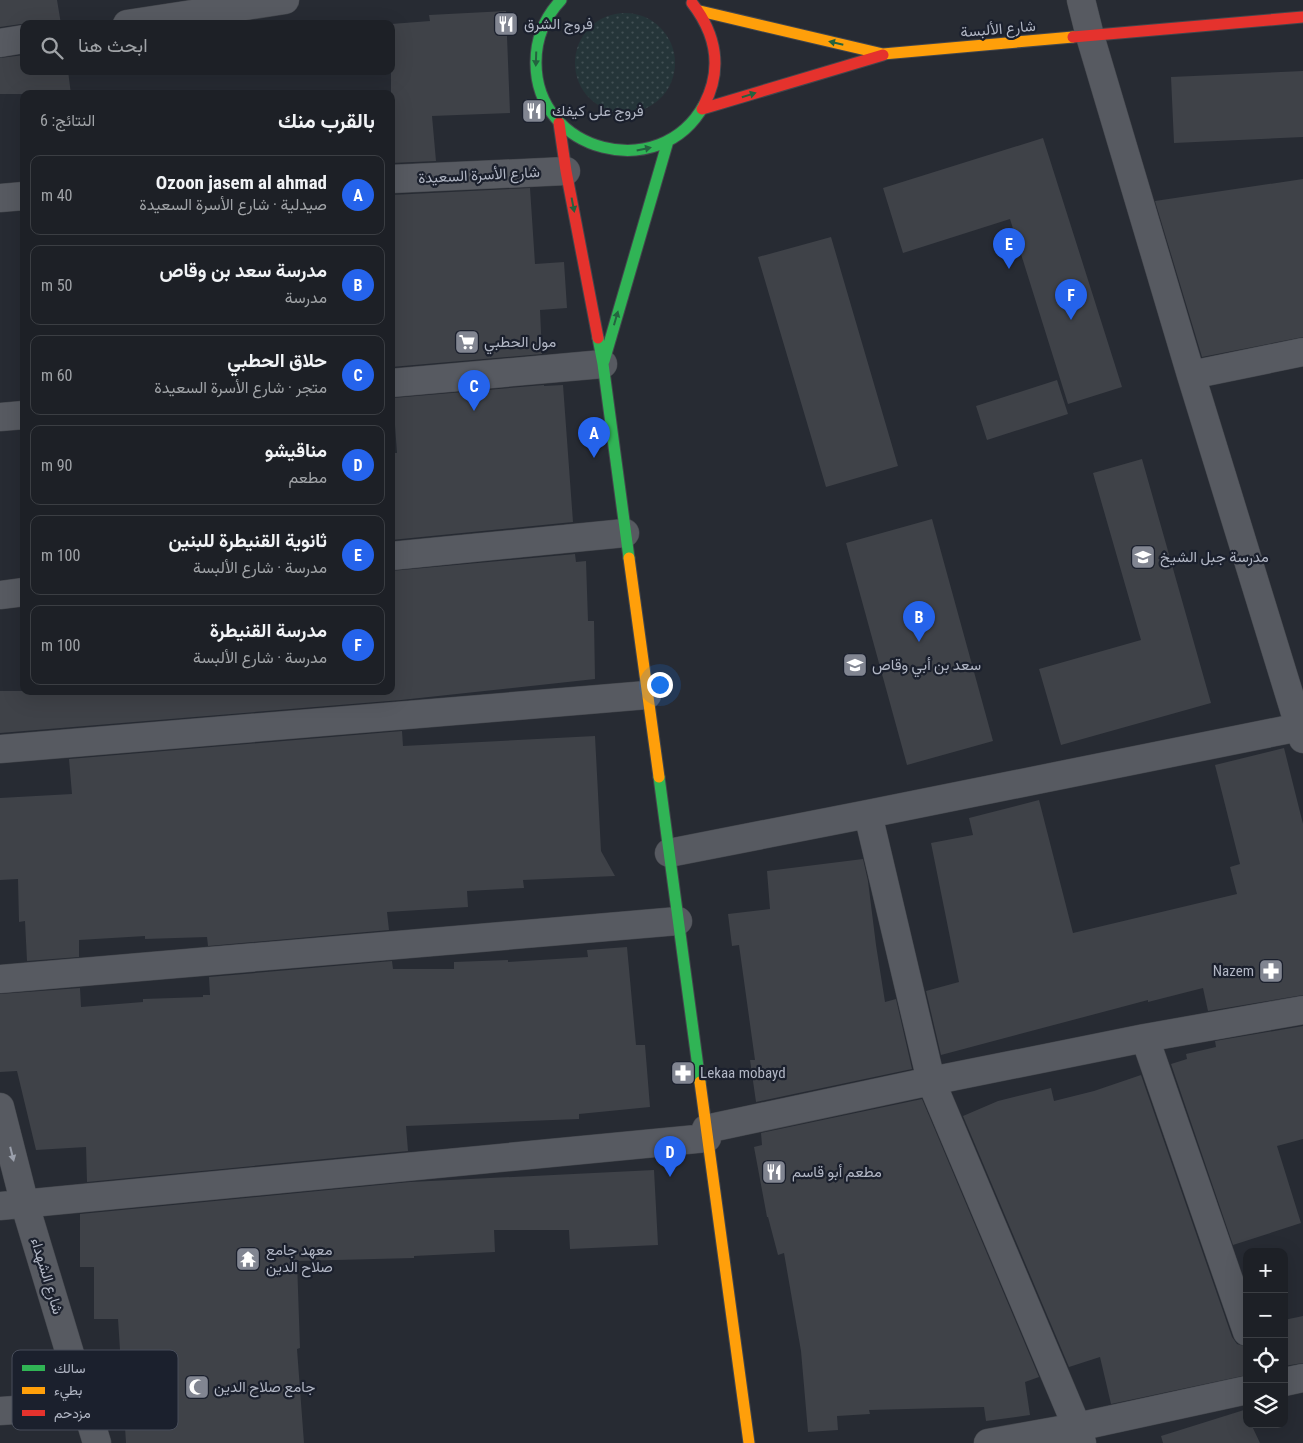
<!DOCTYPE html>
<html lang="ar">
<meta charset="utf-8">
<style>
body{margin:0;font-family:"Roboto Condensed",Vazirmatn,sans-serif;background:#25282e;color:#f1f3f6;direction:rtl}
.controls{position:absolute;right:15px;bottom:15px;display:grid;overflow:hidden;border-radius:10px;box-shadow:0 5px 20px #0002}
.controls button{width:45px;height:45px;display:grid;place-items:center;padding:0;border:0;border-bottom:1px solid #3b3e43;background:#1d2026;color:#f1f3f6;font:25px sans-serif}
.you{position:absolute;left:659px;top:684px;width:18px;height:18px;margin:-12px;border:4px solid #fff;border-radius:50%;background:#1a73e8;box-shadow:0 0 0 8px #1a73e833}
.badge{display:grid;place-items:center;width:32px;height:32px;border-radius:50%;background:#2563eb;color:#fff;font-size:16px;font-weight:700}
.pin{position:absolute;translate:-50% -41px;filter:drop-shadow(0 1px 2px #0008)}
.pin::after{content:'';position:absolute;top:26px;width:18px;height:15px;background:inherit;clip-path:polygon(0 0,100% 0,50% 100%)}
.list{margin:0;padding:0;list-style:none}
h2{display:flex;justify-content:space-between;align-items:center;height:65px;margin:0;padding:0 20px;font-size:21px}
h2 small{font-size:16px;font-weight:400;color:#a0a3a7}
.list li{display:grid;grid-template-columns:32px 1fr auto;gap:15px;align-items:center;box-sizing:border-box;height:80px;margin:0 10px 10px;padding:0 10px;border:1px solid #3b3e43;border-radius:10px}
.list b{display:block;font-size:19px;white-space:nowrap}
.list p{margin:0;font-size:16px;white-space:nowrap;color:#a0a3a7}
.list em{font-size:16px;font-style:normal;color:#a0a3a7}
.icon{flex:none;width:28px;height:28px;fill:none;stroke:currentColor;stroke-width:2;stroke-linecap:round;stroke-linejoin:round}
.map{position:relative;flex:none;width:1303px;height:1443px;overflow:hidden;direction:ltr}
.search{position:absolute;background:#1d2026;box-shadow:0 5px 20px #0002;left:20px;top:20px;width:375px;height:55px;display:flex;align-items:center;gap:12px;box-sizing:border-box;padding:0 18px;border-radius:10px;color:#a0a3a7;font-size:19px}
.panel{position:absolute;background:#1d2026;box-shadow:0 5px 20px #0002;left:20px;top:90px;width:375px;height:605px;border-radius:10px;direction:rtl}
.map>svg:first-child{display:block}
.grass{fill:url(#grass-dots)}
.building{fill:#3f4248}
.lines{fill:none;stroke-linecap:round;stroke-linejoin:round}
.street-casing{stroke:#43464c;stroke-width:29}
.fast-casing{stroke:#43464c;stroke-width:13}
.slow-casing{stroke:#43464c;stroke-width:13}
.jam-casing{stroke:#43464c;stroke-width:13}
.street{stroke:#575a61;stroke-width:28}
.fast{stroke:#30b455;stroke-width:11}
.slow{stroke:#ff9f0a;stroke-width:11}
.jam{stroke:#e5322d;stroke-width:11}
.oneway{fill:#24633f}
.oneway2{fill:#9a9fab}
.labels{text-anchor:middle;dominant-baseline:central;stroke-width:4.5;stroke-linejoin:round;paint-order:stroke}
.poi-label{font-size:15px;fill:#b1b6c4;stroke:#1b202d;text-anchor:start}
.street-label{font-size:15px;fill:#b1b6c4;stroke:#1b202d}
.key{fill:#1b202d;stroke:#484d5a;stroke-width:1}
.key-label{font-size:14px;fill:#b1b6c4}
</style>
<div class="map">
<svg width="1303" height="1443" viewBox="0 0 1303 1443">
<defs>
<pattern id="grass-dots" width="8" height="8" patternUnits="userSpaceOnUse" patternTransform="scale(1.25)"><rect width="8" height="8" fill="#253539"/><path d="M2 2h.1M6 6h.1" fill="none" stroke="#425054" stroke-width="1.8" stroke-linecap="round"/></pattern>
</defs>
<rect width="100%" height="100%" fill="#272b33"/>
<!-- grass -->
<path class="grass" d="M575 63a50 50 0 1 1 100 0a50 50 0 1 1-100 0Z"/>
<!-- building -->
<path class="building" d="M0,0H57L61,24H21L0,27Z
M506,11L510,113L432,116L436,161L391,163V24L430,21L429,15Z
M24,55V71H68L71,94H0V58Z
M1303,71V137L1174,143L1171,77Z
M1043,138L1122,387L1068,404L1010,219L903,253L883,188Z
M1303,179V337L1202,357L1155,201Z
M530,188L535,264L564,262L567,308L540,310L542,354L391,367V195Z
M831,237L898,466L826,487L758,257Z
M1057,380L1068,414L987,440L976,406Z
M544,385V386L563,385L573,522L391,540V453H397L393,398Z
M1142,459L1211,703L1061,745L1039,669L1141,640L1093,473Z
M932,519L993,741L907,765L846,543Z
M575,554L576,562L586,561L588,621H594L595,679L401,700L0,733V691H391V571Z
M402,731L403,746L595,736L601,851L615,876L523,880L524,888L467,891L468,907L387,912L389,930L208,946L207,937L145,939V936L79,940V957L27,961L25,921L19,922L18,879L0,880V798L72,794L69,759Z
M1284,748L1303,824V995L1208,1011L1203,988L1148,1002V1000L941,1055L926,991L959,982L931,843L973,835L969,818L1039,800L1073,933L1237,894L1230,867L1240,864L1215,765Z
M863,859L868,881L876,945L885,1002L896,999L912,1069L756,1102L750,1060H755L739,945L732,946L728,914L770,909L767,871Z
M627,947L636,1045H645L650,1107L579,1114V1119L406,1126L408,1151L87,1182L86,1147L36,1150L17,1071L0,1072V994L80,988L81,1007L143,1002V999L203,997V995H210L209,977L392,961L393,969H454V962L508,960V962L588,957L587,950Z
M1303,1026V1139L1277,1146L1301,1223L1233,1245L1171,1064L1187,1059L1186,1054L1216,1047L1215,1041Z
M1141,1075L1232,1337L1237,1344L1247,1347V1375L1111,1404L1100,1357L1069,1367L963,1116L998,1101L1051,1088L1054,1101L1094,1091Z
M922,1099L1039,1377L1025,1382L1030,1415L986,1421L984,1407L869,1410L870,1414L837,1416L838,1430L808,1432L801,1351L784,1253L778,1255L768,1217H767L754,1147L762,1145L761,1133Z
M654,1170L658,1245L570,1249L569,1230H494L495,1252L414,1256V1258L297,1261L300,1348L297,1349L304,1443H126L118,1319H94V1267H80V1214L410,1182Z
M1303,1316V1363L1284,1366V1320Z
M1244,1410L1247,1416V1424H1251L1260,1443H1163L1161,1436Z"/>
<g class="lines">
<defs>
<path id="street" d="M1081,0L1090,36L1191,375L1303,739
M127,24L285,0
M0,43L24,39
M391,179L566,171
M0,198L24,196
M1191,375L1303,352
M391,383L603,364
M0,417L24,415
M391,556L625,533
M0,595L24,592
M0,749L647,695
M868,814L931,1081L1077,1427L1082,1443
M669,853L868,814L1300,727
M0,979L678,921
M1145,1038L1247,1332
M0,1107L25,1205L97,1443
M706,1129L931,1081L1145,1038L1303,1010
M0,1206L707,1138
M1284,1382L1303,1378
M0,1411L87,1405
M988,1443L1077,1427L1247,1390"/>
<path id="fast" d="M561,0C545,17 536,38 536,62C535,152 660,185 704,105
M598,338L603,364L629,558
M604,361L668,141
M659,777L700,1082"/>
<path id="slow" d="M700,11L883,54L1073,37
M629,558L659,777
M700,1082L749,1443"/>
<path id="jam" d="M692,3C716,34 723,69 704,105
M1073,37L1303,17
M702,109L883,55
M559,123L566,171L598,338"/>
</defs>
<!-- street casing -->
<use href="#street" class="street-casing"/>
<!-- fast casing -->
<use href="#fast" class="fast-casing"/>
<!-- slow casing -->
<use href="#slow" class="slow-casing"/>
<!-- jam casing -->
<use href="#jam" class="jam-casing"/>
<!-- street -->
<use href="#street" class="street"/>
<!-- fast -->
<use href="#fast" class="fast"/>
<!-- slow -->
<use href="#slow" class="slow"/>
<!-- jam -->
<use href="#jam" class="jam"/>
</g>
<!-- one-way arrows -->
<defs><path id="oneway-solid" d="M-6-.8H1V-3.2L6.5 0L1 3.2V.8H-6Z" transform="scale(1.25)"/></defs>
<g class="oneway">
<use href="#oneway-solid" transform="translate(836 43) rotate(-167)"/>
<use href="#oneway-solid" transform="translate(536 59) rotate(92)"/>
<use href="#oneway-solid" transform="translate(749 95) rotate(-17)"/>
<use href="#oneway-solid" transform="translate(644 149) rotate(-12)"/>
<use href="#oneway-solid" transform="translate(573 205) rotate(79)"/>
<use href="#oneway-solid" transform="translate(616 318) rotate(-74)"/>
</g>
<use class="oneway2" href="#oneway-solid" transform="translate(12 1154) rotate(76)"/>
<!-- icons -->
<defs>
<symbol id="restaurant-square" viewBox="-11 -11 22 22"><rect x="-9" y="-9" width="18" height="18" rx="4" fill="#818591" stroke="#1b202d"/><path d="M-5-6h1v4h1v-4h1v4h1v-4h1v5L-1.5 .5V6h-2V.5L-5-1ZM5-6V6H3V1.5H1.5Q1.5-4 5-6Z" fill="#fff"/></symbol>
<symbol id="supermarket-square" viewBox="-11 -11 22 22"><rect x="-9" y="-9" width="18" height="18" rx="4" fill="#818591" stroke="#1b202d"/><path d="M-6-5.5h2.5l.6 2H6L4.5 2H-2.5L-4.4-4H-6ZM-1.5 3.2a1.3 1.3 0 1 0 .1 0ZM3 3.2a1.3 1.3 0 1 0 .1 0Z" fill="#fff"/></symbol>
<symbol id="school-square" viewBox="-11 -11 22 22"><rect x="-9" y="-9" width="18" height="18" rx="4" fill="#818591" stroke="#1b202d"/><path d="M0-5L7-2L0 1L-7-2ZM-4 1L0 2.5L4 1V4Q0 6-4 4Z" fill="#fff"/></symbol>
<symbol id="pharmacy-square" viewBox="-11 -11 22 22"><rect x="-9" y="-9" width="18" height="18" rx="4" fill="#818591" stroke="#1b202d"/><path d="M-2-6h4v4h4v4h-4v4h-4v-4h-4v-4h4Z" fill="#fff"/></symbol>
<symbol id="temple-square" viewBox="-11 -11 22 22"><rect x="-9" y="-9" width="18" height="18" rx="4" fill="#818591" stroke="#1b202d"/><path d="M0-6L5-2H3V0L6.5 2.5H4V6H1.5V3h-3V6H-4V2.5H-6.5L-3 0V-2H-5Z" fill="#fff"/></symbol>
<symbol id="mosque-square" viewBox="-11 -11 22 22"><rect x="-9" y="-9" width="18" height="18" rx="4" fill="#818591" stroke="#1b202d"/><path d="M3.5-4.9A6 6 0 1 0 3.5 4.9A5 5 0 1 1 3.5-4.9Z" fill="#fff"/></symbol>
</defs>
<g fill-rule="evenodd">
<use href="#restaurant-square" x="492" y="10" width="28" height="28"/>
<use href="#restaurant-square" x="520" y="97" width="28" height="28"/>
<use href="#supermarket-square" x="453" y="328" width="28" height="28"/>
<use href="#school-square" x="1129" y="543" width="28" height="28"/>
<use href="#school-square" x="841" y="651" width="28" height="28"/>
<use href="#pharmacy-square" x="1257" y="957" width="28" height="28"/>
<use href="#pharmacy-square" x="669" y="1059" width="28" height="28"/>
<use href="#restaurant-square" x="760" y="1158" width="28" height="28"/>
<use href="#temple-square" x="234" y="1245" width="28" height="28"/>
<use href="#mosque-square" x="183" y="1373" width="28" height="28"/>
</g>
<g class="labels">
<!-- poi labels -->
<g class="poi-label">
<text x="524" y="24">فروج الشرق</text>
<text x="552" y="111">فروج على كيفك</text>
<text x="484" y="342">مول الحطبي</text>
<text x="1160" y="557">مدرسة جبل الشيخ</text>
<text x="872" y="665">سعد بن أبي وقاص</text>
<text x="1254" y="971" text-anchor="end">Nazem</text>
<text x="700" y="1073">Lekaa mobayd</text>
<text x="792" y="1172">مطعم أبو قاسم</text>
<text x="266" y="1250">معهد جامع<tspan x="266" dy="17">صلاح الدين</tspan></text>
<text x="214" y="1387">جامع صلاح الدين</text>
</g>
<!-- street labels -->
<g class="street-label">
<text transform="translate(998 29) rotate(-5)">شارع الألبسة</text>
<text transform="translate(479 175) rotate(-3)">شارع الأسرة السعيدة</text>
<text transform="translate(47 1276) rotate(73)">شارع الشهداء</text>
</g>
</g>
<!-- legend -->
<rect x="12" y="1350" width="166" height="80" rx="8" class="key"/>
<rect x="22" y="1365" width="23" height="6" fill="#30b455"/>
<rect x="22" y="1387" width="23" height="7" fill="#ff9f0a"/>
<rect x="22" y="1410" width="23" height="6" fill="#e5322d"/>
<g class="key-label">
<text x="54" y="1373">سالك</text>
<text x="54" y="1395">بطيء</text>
<text x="54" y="1418">مزدحم</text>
</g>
</svg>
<div class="controls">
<button>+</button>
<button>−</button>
<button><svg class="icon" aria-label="locate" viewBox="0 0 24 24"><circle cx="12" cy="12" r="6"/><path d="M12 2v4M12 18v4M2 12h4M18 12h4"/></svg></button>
<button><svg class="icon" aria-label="layers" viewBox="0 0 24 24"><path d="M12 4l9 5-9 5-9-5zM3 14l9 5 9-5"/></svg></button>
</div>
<div class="you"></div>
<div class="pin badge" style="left:594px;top:458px">A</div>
<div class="pin badge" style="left:919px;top:642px">B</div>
<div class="pin badge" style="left:474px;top:411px">C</div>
<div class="pin badge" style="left:670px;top:1177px">D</div>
<div class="pin badge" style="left:1009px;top:269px">E</div>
<div class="pin badge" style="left:1071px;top:320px">F</div>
<div class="search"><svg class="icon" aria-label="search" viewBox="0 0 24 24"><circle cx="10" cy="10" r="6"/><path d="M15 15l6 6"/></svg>ابحث هنا</div>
<section class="panel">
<h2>بالقرب منك<small>النتائج: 6</small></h2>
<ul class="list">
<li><span class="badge">A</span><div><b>Ozoon jasem al ahmad</b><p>صيدلية · شارع الأسرة السعيدة</p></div><em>40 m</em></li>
<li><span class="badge">B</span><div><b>مدرسة سعد بن وقاص</b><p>مدرسة</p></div><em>50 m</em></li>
<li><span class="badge">C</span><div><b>حلاق الحطبي</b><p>متجر · شارع الأسرة السعيدة</p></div><em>60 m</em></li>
<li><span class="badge">D</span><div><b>مناقيشو</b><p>مطعم</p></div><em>90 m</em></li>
<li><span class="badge">E</span><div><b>ثانوية القنيطرة للبنين</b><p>مدرسة · شارع الألبسة</p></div><em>100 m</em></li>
<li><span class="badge">F</span><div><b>مدرسة القنيطرة</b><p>مدرسة · شارع الألبسة</p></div><em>100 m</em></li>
</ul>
</section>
</div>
